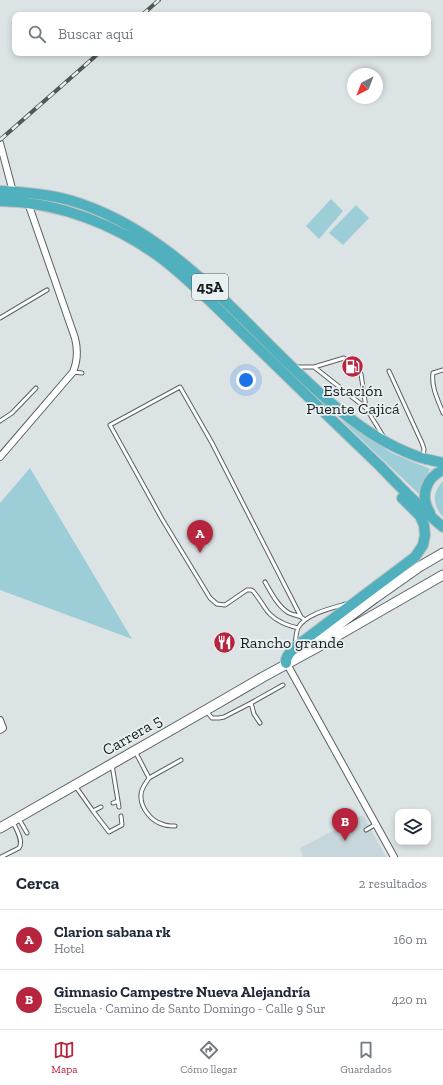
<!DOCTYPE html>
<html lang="es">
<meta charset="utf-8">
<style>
body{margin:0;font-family:"Zilla Slab",serif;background:#f2f2f3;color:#1f2937}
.controls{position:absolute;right:12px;bottom:12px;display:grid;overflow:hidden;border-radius:8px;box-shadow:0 2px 6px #0003}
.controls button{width:36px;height:36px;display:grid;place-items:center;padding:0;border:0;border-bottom:1px solid #e0e1e3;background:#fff;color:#1f2937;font:20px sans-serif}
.compass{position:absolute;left:347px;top:68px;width:36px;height:36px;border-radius:50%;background:#fff;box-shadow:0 2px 6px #0003;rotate:222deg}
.you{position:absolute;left:246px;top:380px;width:14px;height:14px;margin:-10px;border:3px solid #fff;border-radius:50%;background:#1a73e8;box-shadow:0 0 0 6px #1a73e833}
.badge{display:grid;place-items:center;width:26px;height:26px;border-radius:50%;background:#b6243e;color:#fff;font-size:13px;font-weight:700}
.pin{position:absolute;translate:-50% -33px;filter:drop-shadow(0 1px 2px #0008)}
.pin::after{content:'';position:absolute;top:21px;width:14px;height:12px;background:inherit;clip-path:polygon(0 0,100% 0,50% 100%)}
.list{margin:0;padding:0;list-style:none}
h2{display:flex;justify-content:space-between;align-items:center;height:52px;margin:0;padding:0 16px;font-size:17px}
h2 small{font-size:13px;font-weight:400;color:#747a83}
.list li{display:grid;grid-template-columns:26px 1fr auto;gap:12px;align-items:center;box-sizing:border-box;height:60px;padding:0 16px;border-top:1px solid #e0e1e3}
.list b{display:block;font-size:15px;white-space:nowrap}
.list p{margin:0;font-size:13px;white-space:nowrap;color:#747a83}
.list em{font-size:13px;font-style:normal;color:#747a83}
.icon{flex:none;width:22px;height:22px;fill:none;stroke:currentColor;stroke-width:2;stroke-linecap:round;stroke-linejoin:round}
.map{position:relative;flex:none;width:443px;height:857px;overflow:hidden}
.search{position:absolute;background:#fff;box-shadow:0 2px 6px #0003;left:12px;right:12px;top:12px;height:44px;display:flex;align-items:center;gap:10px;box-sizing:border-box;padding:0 14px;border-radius:8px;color:#747a83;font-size:15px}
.sheet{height:172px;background:#fff}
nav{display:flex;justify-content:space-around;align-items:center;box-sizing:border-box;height:56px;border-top:1px solid #e0e1e3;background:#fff;font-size:11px;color:#747a83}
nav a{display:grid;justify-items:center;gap:2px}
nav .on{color:#b6243e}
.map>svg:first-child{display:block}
.built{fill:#c7d6da}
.green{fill:#9dced8}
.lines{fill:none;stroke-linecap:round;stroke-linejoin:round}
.service-casing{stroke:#5b6163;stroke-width:5}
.minor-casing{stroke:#5b6163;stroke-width:8}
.secondary-casing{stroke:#5b6163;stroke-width:11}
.trunk-casing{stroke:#bfc0c0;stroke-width:12}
.service{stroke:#fff;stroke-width:3}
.minor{stroke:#fff;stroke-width:6}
.secondary{stroke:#fff;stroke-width:9}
.trunk{stroke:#50b0be;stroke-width:10}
.rail-casing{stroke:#525657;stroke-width:4}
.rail{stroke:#e9f0f2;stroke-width:2.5;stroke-dasharray:8;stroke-linecap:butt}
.labels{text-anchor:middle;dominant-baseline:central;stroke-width:3.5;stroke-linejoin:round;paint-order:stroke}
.shield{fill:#e9f0f2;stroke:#585c5d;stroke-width:1}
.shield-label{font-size:15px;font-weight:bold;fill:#1a1d1d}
.poi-label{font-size:16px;fill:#1a1d1d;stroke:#e9f0f2}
.street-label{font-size:16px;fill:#1a1d1d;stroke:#e9f0f2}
</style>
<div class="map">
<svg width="443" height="857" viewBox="0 0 443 857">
<rect width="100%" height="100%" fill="#dbe3e5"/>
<!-- built -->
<path class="built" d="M363,815L386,857H303L300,848Z"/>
<!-- green -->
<path class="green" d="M331,199L343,211L319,239L306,226Z
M356,205L369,218L343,245L329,233Z
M340,419L392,453L430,469L423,482L419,494Z
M30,468L132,639L0,590V503Z
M443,481V517C432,504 432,493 443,481Z"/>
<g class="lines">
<defs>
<path id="service" d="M0,318L47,290
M296,367H314L366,408L383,436
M314,367L344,358L349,362
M357,369L361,374L366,408
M443,370L433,373C431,387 438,400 443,413
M389,371L422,443L424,449L423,456
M73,372L82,373
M0,421L12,413L36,388
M265,582C271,592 278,607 289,613C293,615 297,615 301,617
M298,628C285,625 272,619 265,608C261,602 258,597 253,591L251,590H247L225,605L217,604L210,598L162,519L110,425L180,387L212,443L301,617L305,620
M295,643C296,639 296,632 298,628C305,614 332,608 346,604
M251,703L283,685
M207,712L212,718H219L224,717L251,703L254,714L260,723
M135,751L149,778L181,760
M112,765L118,801L113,803
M149,778C146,783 141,788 141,795C140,807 151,821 162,824C166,826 171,826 175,826
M76,787L93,811L101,807
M118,801L119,807
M93,811L109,832L122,825L121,816
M19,819L27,833
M366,830L376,824
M1,857L19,848C24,841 16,829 13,822"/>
<path id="minor" d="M0,143L13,192
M0,457L73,372C78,360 78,350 75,338L28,203
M287,664L394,857
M0,720L3,728L0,730"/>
<path id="secondary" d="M310,646L375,598L419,567L443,553
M0,828L206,710L263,677L316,648L443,575"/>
<path id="trunk" d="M0,191C23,192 47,194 69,200C160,226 224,301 290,365C328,402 370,441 422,458C429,460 436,461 443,463
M0,201C59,202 118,225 165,261C199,288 229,320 260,350C300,389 340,428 380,466C400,487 421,509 443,527
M430,513C420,497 425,478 443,470
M286,663C285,657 290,653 294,648L415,557L423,545L425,535L424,525L420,516L402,498"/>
</defs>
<!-- service casing -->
<use href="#service" class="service-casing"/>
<!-- minor casing -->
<use href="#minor" class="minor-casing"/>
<!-- secondary casing -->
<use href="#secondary" class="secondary-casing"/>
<!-- trunk casing -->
<use href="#trunk" class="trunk-casing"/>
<!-- service -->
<use href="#service" class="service"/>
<!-- minor -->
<use href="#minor" class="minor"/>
<!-- secondary -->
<use href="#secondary" class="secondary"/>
<!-- trunk -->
<use href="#trunk" class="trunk"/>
<defs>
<path id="rail" d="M142,15L159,0
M0,140L99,53"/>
</defs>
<!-- rail casing -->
<use href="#rail" class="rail-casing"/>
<!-- rail -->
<use href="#rail" class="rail"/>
</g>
<!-- icons -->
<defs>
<symbol id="fuel-disc" viewBox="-11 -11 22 22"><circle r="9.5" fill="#b6243e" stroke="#e9f0f2"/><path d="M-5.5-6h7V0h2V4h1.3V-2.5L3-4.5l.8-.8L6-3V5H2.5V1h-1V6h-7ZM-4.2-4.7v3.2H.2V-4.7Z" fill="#fff"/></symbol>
<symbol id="restaurant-disc" viewBox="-11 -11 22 22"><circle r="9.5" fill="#b6243e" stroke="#e9f0f2"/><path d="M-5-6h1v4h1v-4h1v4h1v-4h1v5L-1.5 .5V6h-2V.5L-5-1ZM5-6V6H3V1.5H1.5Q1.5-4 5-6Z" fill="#fff"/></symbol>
</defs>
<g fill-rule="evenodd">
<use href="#fuel-disc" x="340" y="354" width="25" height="25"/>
<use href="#restaurant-disc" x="212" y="630" width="25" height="25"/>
</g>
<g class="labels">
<!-- shield labels -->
<rect class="shield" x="192" y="274" width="36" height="26" rx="3"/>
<g class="shield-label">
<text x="210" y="287">45A</text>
</g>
<!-- poi labels -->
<g class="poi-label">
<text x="353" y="390">Estación<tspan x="353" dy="18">Puente Cajicá</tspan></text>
<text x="240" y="642" text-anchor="start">Rancho grande</text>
</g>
<!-- street labels -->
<g class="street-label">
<text transform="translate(132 735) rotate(-30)">Carrera 5</text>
</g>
</g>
</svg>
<div class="controls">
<button><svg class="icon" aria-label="layers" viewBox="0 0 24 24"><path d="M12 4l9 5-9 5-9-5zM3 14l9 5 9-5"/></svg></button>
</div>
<svg class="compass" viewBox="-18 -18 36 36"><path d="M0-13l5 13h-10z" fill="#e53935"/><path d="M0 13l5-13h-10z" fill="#747a83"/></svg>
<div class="you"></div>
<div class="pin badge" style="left:200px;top:553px">A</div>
<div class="pin badge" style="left:345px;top:841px">B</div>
<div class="search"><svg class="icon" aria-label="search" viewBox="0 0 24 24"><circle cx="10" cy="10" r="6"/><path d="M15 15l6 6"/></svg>Buscar aquí</div>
</div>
<section class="sheet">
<h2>Cerca<small>2 resultados</small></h2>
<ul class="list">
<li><span class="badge">A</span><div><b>Clarion sabana rk</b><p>Hotel</p></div><em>160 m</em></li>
<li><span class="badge">B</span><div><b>Gimnasio Campestre Nueva Alejandría</b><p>Escuela · Camino de Santo Domingo - Calle 9 Sur</p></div><em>420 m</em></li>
</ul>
</section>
<nav>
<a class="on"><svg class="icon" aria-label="map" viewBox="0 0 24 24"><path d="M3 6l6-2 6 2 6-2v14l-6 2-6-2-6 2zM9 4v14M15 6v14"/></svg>Mapa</a>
<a><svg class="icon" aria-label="directions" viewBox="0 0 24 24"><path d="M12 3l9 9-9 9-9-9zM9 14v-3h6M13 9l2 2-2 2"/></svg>Cómo llegar</a>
<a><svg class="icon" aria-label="saved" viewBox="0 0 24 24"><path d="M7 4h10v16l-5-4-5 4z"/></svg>Guardados</a>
</nav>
